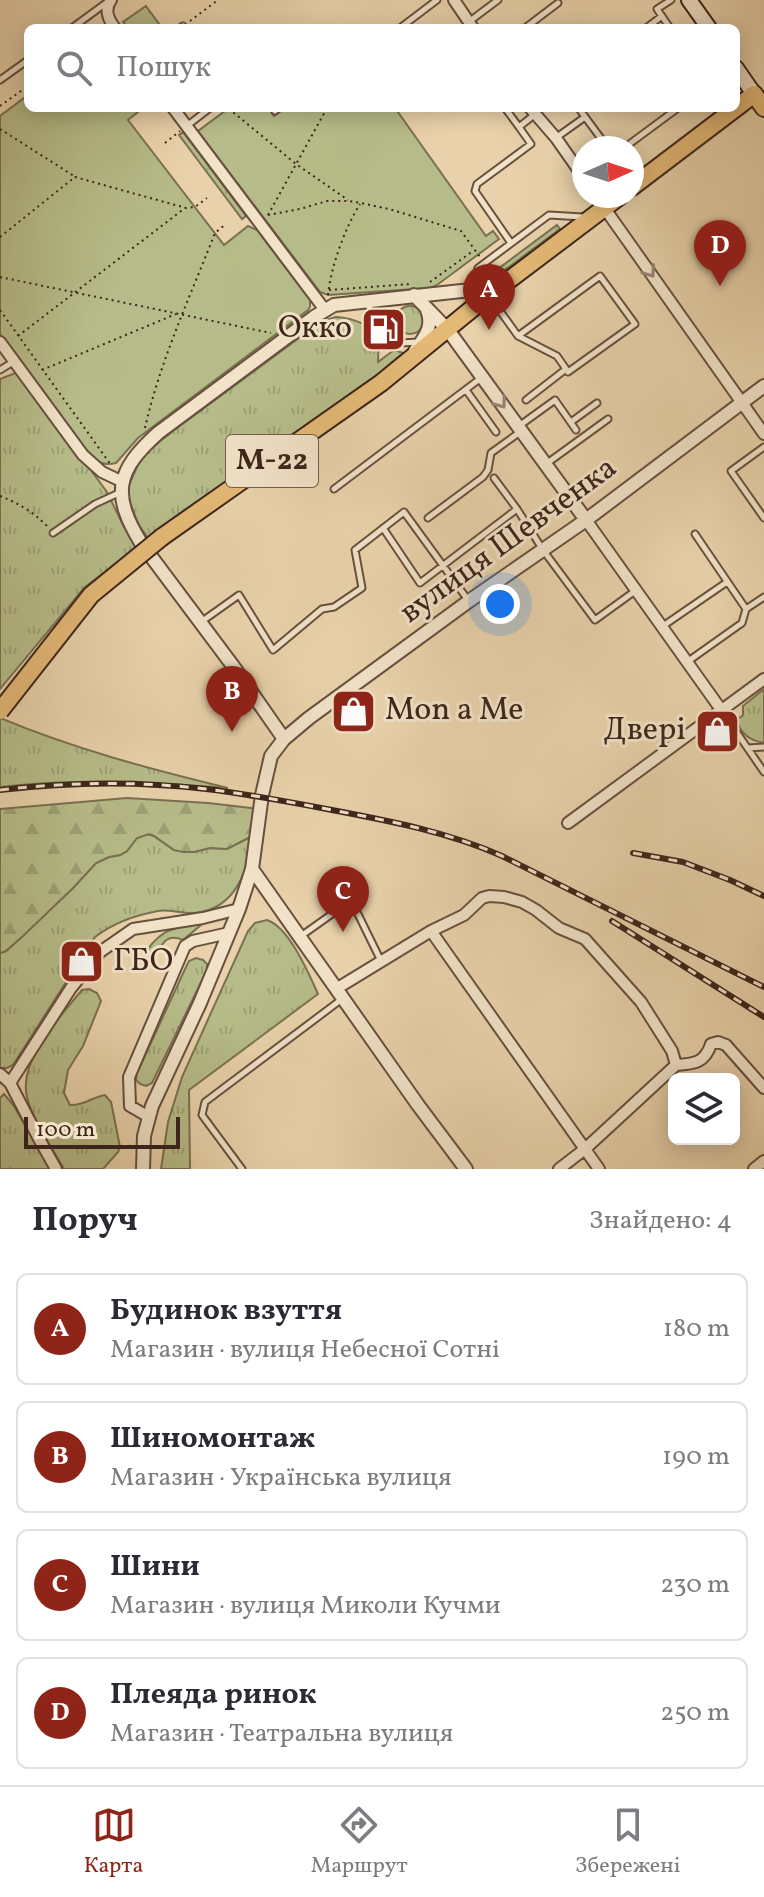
<!DOCTYPE html>
<html lang="uk">
<meta charset="utf-8">
<style>
body{margin:0;font-family:Vollkorn,serif;background:#f2f2f3;color:#2b2b33}
.controls{position:absolute;right:24px;bottom:24px;display:grid;overflow:hidden;border-radius:12px;box-shadow:0 4px 20px #0003}
.controls button{width:72px;height:72px;display:grid;place-items:center;padding:0;border:0;border-bottom:2px solid #e1e1e2;background:#fff;color:#2b2b33;font:40px sans-serif}
.compass{position:absolute;left:572px;top:136px;width:72px;height:72px;border-radius:50%;background:#fff;box-shadow:0 4px 20px #0003;rotate:87deg}
.scale{position:absolute;left:24px;bottom:20px;width:156px;box-sizing:border-box;padding-left:8px;border:4px solid #3d251b;border-top:0;font-size:22px;line-height:28px;white-space:nowrap;color:#3d251b;-webkit-text-stroke:6px #f1e2c8;paint-order:stroke}
.you{position:absolute;left:500px;top:604px;width:28px;height:28px;margin:-20px;border:6px solid #fff;border-radius:50%;background:#1a73e8;box-shadow:0 0 0 12px #1a73e833}
.badge{display:grid;place-items:center;width:52px;height:52px;border-radius:50%;background:#8f2418;color:#fff;font-size:26px;font-weight:700}
.pin{position:absolute;translate:-50% -66px;filter:drop-shadow(0 2px 4px #0008)}
.pin::after{content:'';position:absolute;top:42px;width:28px;height:24px;background:inherit;clip-path:polygon(0 0,100% 0,50% 100%)}
.list{margin:0;padding:0;list-style:none}
h2{display:flex;justify-content:space-between;align-items:center;height:104px;margin:0;padding:0 32px;font-size:34px}
h2 small{font-size:26px;font-weight:400;color:#7c7c81}
.list li{display:grid;grid-template-columns:52px 1fr auto;gap:24px;align-items:center;box-sizing:border-box;height:112px;margin:0 16px 16px;padding:0 16px;border:2px solid #e1e1e2;border-radius:12px}
.list b{display:block;font-size:30px;white-space:nowrap}
.list p{margin:0;font-size:26px;white-space:nowrap;color:#7c7c81}
.list em{font-size:26px;font-style:normal;color:#7c7c81}
.icon{flex:none;width:44px;height:44px;fill:none;stroke:currentColor;stroke-width:2;stroke-linecap:round;stroke-linejoin:round}
.map{position:relative;flex:none;width:764px;height:1169px;overflow:hidden}
.search{position:absolute;background:#fff;box-shadow:0 4px 20px #0003;left:24px;right:24px;top:24px;height:88px;display:flex;align-items:center;gap:20px;box-sizing:border-box;padding:0 28px;border-radius:12px;color:#7c7c81;font-size:30px}
.sheet{height:616px;background:#fff}
nav{display:flex;justify-content:space-around;align-items:center;box-sizing:border-box;height:112px;border-top:2px solid #e1e1e2;background:#fff;font-size:22px;color:#7c7c81}
nav a{display:grid;justify-items:center;gap:4px}
nav .on{color:#8f2418}
.map>svg:first-child{display:block}
.grass{fill:url(#grass-tufts);stroke:#7a7052;stroke-width:2}
.forest{fill:url(#forest-firs);stroke:#7a7052;stroke-width:2}
.green{fill:#b6bc89;stroke:#7a7052;stroke-width:2}
.lines{fill:none;stroke-linecap:round;stroke-linejoin:round}
.service-casing{stroke:#68503f;stroke-width:9}
.minor-casing{stroke:#68503f;stroke-width:14}
.tertiary-casing{stroke:#68503f;stroke-width:16}
.secondary-casing{stroke:#3d251b;stroke-width:18}
.trunk-casing{stroke:#3d251b;stroke-width:20}
.path{stroke:#3d251b;stroke-width:2;stroke-dasharray:2 4;stroke-linecap:butt}
.service{stroke:#f1e2c8;stroke-width:5}
.minor{stroke:#f1e2c8;stroke-width:10}
.tertiary{stroke:#f1e2c8;stroke-width:12}
.secondary{stroke:#f1e2c8;stroke-width:14}
.trunk{stroke:#e4b976;stroke-width:16}
.rail-casing{stroke:#3d251b;stroke-width:6}
.rail{stroke:#f1e2c8;stroke-width:3;stroke-dasharray:9;stroke-linecap:butt}
.trunk-bridge-casing{stroke:#3d251b;stroke-width:20;stroke-linecap:butt}
.trunk-bridge{stroke:#e4b976;stroke-width:16}
.oneway{stroke:#978472}
.labels{text-anchor:middle;dominant-baseline:central;stroke-width:6;stroke-linejoin:round;paint-order:stroke}
.shield{fill:#f1e2c8;stroke:#735e4f;stroke-width:2}
.shield-label{font-size:30px;font-weight:bold;fill:#3d251b}
.poi-label{font-size:32px;fill:#3d251b;stroke:#f1e2c8;text-anchor:end}
.street-label{font-size:32px;fill:#3d251b;stroke:#f1e2c8}
</style>
<div class="map">
<svg width="764" height="1169" viewBox="0 0 764 1169">
<defs>
<pattern id="grass-tufts" width="24" height="20" patternUnits="userSpaceOnUse" patternTransform="scale(2)"><rect width="24" height="20" fill="#b6bc89"/><path d="M3 7l-1-3M5 7V3M7 7l1-3M15 17l-1-3M17 17v-4M19 17l1-3" fill="none" stroke="#9da176"/></pattern>
<pattern id="forest-firs" width="22" height="20" patternUnits="userSpaceOnUse" patternTransform="scale(2)"><rect width="22" height="20" fill="#b6bc89"/><path d="M5 1l3.5 6h-7zM16 11l3.5 6h-7z" fill="#9da176"/></pattern>
</defs>
<rect width="100%" height="100%" fill="#e9d2ab"/>
<filter id="stains"><feTurbulence type="fractalNoise" baseFrequency=".0025" numOctaves="4"/><feColorMatrix values="0 0 0 0 .2 0 0 0 0 .09 0 0 0 0 .02 0 0 0 .5 -.17"/></filter>
<radialGradient id="worn" r=".72"><stop offset=".6" stop-color="#630" stop-opacity="0"/><stop offset="1" stop-color="#630" stop-opacity=".3"/></radialGradient>
<!-- grass -->
<path class="grass" d="M146,6L162,28H128L123,22Z
M183,132L246,216L242,219L179,135Z
M557,225L560,229L486,284L483,280Z
M396 320a14 14 0 1 1 28 0a14 14 0 1 1-28 0Z
M336,317C350,318 376,324 378,342C379,348 378,356 378,362L394,350L403,353L368,383L149,539L138,524L129,502V485L140,460L148,451L173,431L322,321Z
M18,372L107,492L123,525L137,547L84,588L0,689V379Z
M764,689V743C751,741 738,733 738,719L743,715V706Z
M0,718C74,749 150,769 228,788C152,782 76,778 0,787Z
M148,834L154,836L174,850L194,852L210,848L227,849L254,835C248,870 236,909 195,913C183,914 169,909 158,911C136,915 112,924 95,937L13,1065L7,1068H0V953L6,951L73,888L96,863L109,857L120,855L127,851L137,838Z
M267,920C289,927 309,974 318,994L189,1090L190,1169H161L168,1122L182,1077L248,931L255,923Z
M201,923V925L183,940C161,931 161,952 149,965L141,961C156,931 170,928 201,923Z
M196,958L203,960L207,964V970L152,1083L146,1086L140,1084L136,1080L137,1073L186,967L189,961Z
M89,989L97,993L101,1001L83,1046L68,1070L64,1093L70,1105C84,1106 92,1097 105,1095L111,1102L120,1147L118,1152L103,1169H64C54,1151 31,1117 27,1097C18,1060 60,1017 82,990Z
M4,1094L14,1106L50,1169H0V1098Z"/>
<!-- forest -->
<path class="forest" d="M127,798L208,803L251,808L256,810L254,835L227,849L210,848L194,852H183L174,850L154,836L149,834L137,838L127,851L120,855L109,857L96,863L73,888L23,936L6,951L0,953V809Z"/>
<!-- green -->
<path class="green" d="M28,95V108H143L128,120L224,245L248,226L257,230L310,300V307L308,310L138,438L116,463C103,466 96,462 86,453L0,334V116Z
M229,108H268L274,116L284,108H395L486,236L493,231L499,239L437,285L430,288L328,295L320,292L198,131Z"/>
<g class="lines">
<defs>
<path id="service" d="M470,21L498,0
M72,28L106,3
M180,28L183,26
M400,28L437,0
M525,28L558,3
M646,28L662,16
M670,28L657,9L671,0
M0,80L28,60
M273,108L275,111L279,108
M505,108L519,127
M583,108L580,110L608,148
M188,125L210,108
M557,137L585,117
M624,148L678,108
M511,243L475,191L477,184L531,144L519,127L534,115
M476,287L475,278L478,268L549,215L583,217
M490,297L518,336L557,356L566,369
M365,302L393,339L400,343L419,342
M518,336L600,276L635,324L568,372L566,369L526,400
M0,370L13,362
M466,390L496,432
M571,422L597,403
M519,426L555,400L576,430
M764,447L731,471L764,518
M546,464L608,419
M494,478L517,509
M334,489L481,378
M428,518L483,477L488,470L491,453L520,432
M383,528L420,583L517,509L543,550L595,620L635,591
M53,533L95,504L121,492
M695,534L746,609L764,597
M201,622L239,595L273,650L322,609L334,607L362,588L355,550L404,512L468,600
M663,626L727,582
M687,662L742,623L746,609
M722,711L764,772
M748,748L764,747
M301,936L346,904L354,906L381,961
M242,1169L202,1115L205,1102L342,999"/>
<path id="minor" d="M111,0C104,10 108,19 115,28
M454,0L473,28
M173,108L325,310
M530,108L556,138L584,178
M596,196L764,434
M0,342L83,455L102,472L123,482
M586,520L722,711
M568,823L764,679
M431,931L599,1169
M336,989L431,931L464,915L482,898L489,896L504,897L522,902L536,910L559,928L585,939L641,1002L672,1051L676,1065C694,1064 705,1063 711,1044L718,1042L726,1045L764,1088
M0,1074L10,1083L38,1137L56,1169
M10,1083L71,988L100,952L133,929L203,918L239,909
M149,1117L130,1106L129,1077L185,946L193,941L229,933
M559,1169L585,1149L676,1065
M754,1169L764,1161"/>
<path id="tertiary" d="M414,295L448,330L586,520
M415,351C424,338 434,327 427,310
M284,739L233,666L141,543C111,494 116,471 158,433L314,317L334,305L498,287
M252,869L418,1105L466,1169
M143,1169L144,1136L152,1106L200,1003L239,909L252,869L262,795L271,756L284,739L309,718L469,601L586,520L764,386"/>
<path id="secondary" d="M689,0L709,28
M736,68L754,94"/>
<path id="trunk" d="M736,108L754,94L764,108
M632,187L736,108
M162,537L381,383L484,299L620,196"/>
</defs>
<!-- service casing -->
<use href="#service" class="service-casing"/>
<!-- minor casing -->
<use href="#minor" class="minor-casing"/>
<!-- tertiary casing -->
<use href="#tertiary" class="tertiary-casing"/>
<!-- secondary casing -->
<use href="#secondary" class="secondary-casing"/>
<!-- trunk casing -->
<use href="#trunk" class="trunk-casing"/>
<!-- path -->
<path class="path" d="M190,21L218,0
M0,106L28,86
M217,108H228L296,164L348,200
M0,129L74,176
M165,143L180,131
M268,215L300,209L327,201H349L361,203L389,209L461,231L480,257
M268,215L327,108
M0,237L75,177L186,208L195,207L207,198
M0,277L271,333
M430,282L473,251
M329,290L411,284
M328,295C331,266 345,228 360,204
M0,310L111,465
M18,336L185,208
M42,370L176,314
M145,428C160,361 190,297 215,233L226,224
M0,496C18,503 33,512 47,526"/>
<!-- service -->
<use href="#service" class="service"/>
<!-- minor -->
<use href="#minor" class="minor"/>
<!-- tertiary -->
<use href="#tertiary" class="tertiary"/>
<!-- secondary -->
<use href="#secondary" class="secondary"/>
<!-- trunk -->
<use href="#trunk" class="trunk"/>
<defs>
<path id="rail" d="M0,790C68,782 138,781 206,789C248,794 290,802 332,810C390,821 448,832 502,856L764,987
M633,853L683,862L730,880L764,896
M612,921L764,1017"/>
</defs>
<!-- rail casing -->
<use href="#rail" class="rail-casing"/>
<!-- rail -->
<use href="#rail" class="rail"/>
<defs>
<path id="trunk-bridge" d="M0,711L91,595L162,537"/>
</defs>
<!-- trunk-bridge casing -->
<use href="#trunk-bridge" class="trunk-bridge-casing"/>
<!-- trunk-bridge -->
<use href="#trunk-bridge" class="trunk-bridge"/>
</g>
<!-- one-way arrows -->
<defs><path id="oneway-chevron" d="M-2-3.5L2.5 0L-2 3.5" fill="none" stroke-width="1.6" stroke-linecap="round" stroke-linejoin="round" transform="scale(2)"/></defs>
<g class="oneway">
<use href="#oneway-chevron" transform="translate(650 272) rotate(55)"/>
<use href="#oneway-chevron" transform="translate(501 403) rotate(54)"/>
</g>
<!-- icons -->
<defs>
<symbol id="fuel-square" viewBox="-11 -11 22 22"><rect x="-9" y="-9" width="18" height="18" rx="4" fill="#8f2418" stroke="#f1e2c8"/><path d="M-5.5-6h7V0h2V4h1.3V-2.5L3-4.5l.8-.8L6-3V5H2.5V1h-1V6h-7ZM-4.2-4.7v3.2H.2V-4.7Z" fill="#fff"/></symbol>
<symbol id="shop-square" viewBox="-11 -11 22 22"><rect x="-9" y="-9" width="18" height="18" rx="4" fill="#8f2418" stroke="#f1e2c8"/><path d="M-5-2.5h2.3a2.7 3.5 0 0 1 5.4 0H5L5.5 6h-11ZM-1.5-2.5h3a1.5 2.3 0 0 0-3 0Z" fill="#fff"/></symbol>
</defs>
<g fill-rule="evenodd">
<use href="#fuel-square" x="358" y="304" width="51" height="51"/>
<use href="#shop-square" x="328" y="686" width="51" height="51"/>
<use href="#shop-square" x="692" y="706" width="51" height="51"/>
<use href="#shop-square" x="56" y="936" width="51" height="51"/>
</g>
<g class="labels">
<!-- shield labels -->
<rect class="shield" x="226" y="435" width="92" height="52" rx="6"/>
<g class="shield-label">
<text x="272" y="461">М-22</text>
</g>
<!-- poi labels -->
<g class="poi-label">
<text x="352" y="329">Окко</text>
<text x="385" y="711" text-anchor="start">Mon a Me</text>
<text x="686" y="731">Двері</text>
<text x="113" y="962" text-anchor="start">ГБО</text>
</g>
<!-- street labels -->
<g class="street-label">
<text transform="translate(509 541) rotate(-36)">вулиця Шевченка</text>
</g>
</g>
<rect width="100%" height="100%" filter="url(#stains)"/>
<rect width="100%" height="100%" fill="url(#worn)"/>
</svg>
<div class="controls">
<button><svg class="icon" aria-label="layers" viewBox="0 0 24 24"><path d="M12 4l9 5-9 5-9-5zM3 14l9 5 9-5"/></svg></button>
</div>
<svg class="compass" viewBox="-18 -18 36 36"><path d="M0-13l5 13h-10z" fill="#e53935"/><path d="M0 13l5-13h-10z" fill="#7c7c81"/></svg>
<div class="scale">100 m</div>
<div class="you"></div>
<div class="pin badge" style="left:489px;top:330px">A</div>
<div class="pin badge" style="left:232px;top:732px">B</div>
<div class="pin badge" style="left:343px;top:932px">C</div>
<div class="pin badge" style="left:720px;top:286px">D</div>
<div class="search"><svg class="icon" aria-label="search" viewBox="0 0 24 24"><circle cx="10" cy="10" r="6"/><path d="M15 15l6 6"/></svg>Пошук</div>
</div>
<section class="sheet">
<h2>Поруч<small>Знайдено: 4</small></h2>
<ul class="list">
<li><span class="badge">A</span><div><b>Будинок взуття</b><p>Магазин · вулиця Небесної Сотні</p></div><em>180 m</em></li>
<li><span class="badge">B</span><div><b>Шиномонтаж</b><p>Магазин · Українська вулиця</p></div><em>190 m</em></li>
<li><span class="badge">C</span><div><b>Шини</b><p>Магазин · вулиця Миколи Кучми</p></div><em>230 m</em></li>
<li><span class="badge">D</span><div><b>Плеяда ринок</b><p>Магазин · Театральна вулиця</p></div><em>250 m</em></li>
</ul>
</section>
<nav>
<a class="on"><svg class="icon" aria-label="map" viewBox="0 0 24 24"><path d="M3 6l6-2 6 2 6-2v14l-6 2-6-2-6 2zM9 4v14M15 6v14"/></svg>Карта</a>
<a><svg class="icon" aria-label="directions" viewBox="0 0 24 24"><path d="M12 3l9 9-9 9-9-9zM9 14v-3h6M13 9l2 2-2 2"/></svg>Маршрут</a>
<a><svg class="icon" aria-label="saved" viewBox="0 0 24 24"><path d="M7 4h10v16l-5-4-5 4z"/></svg>Збережені</a>
</nav>
